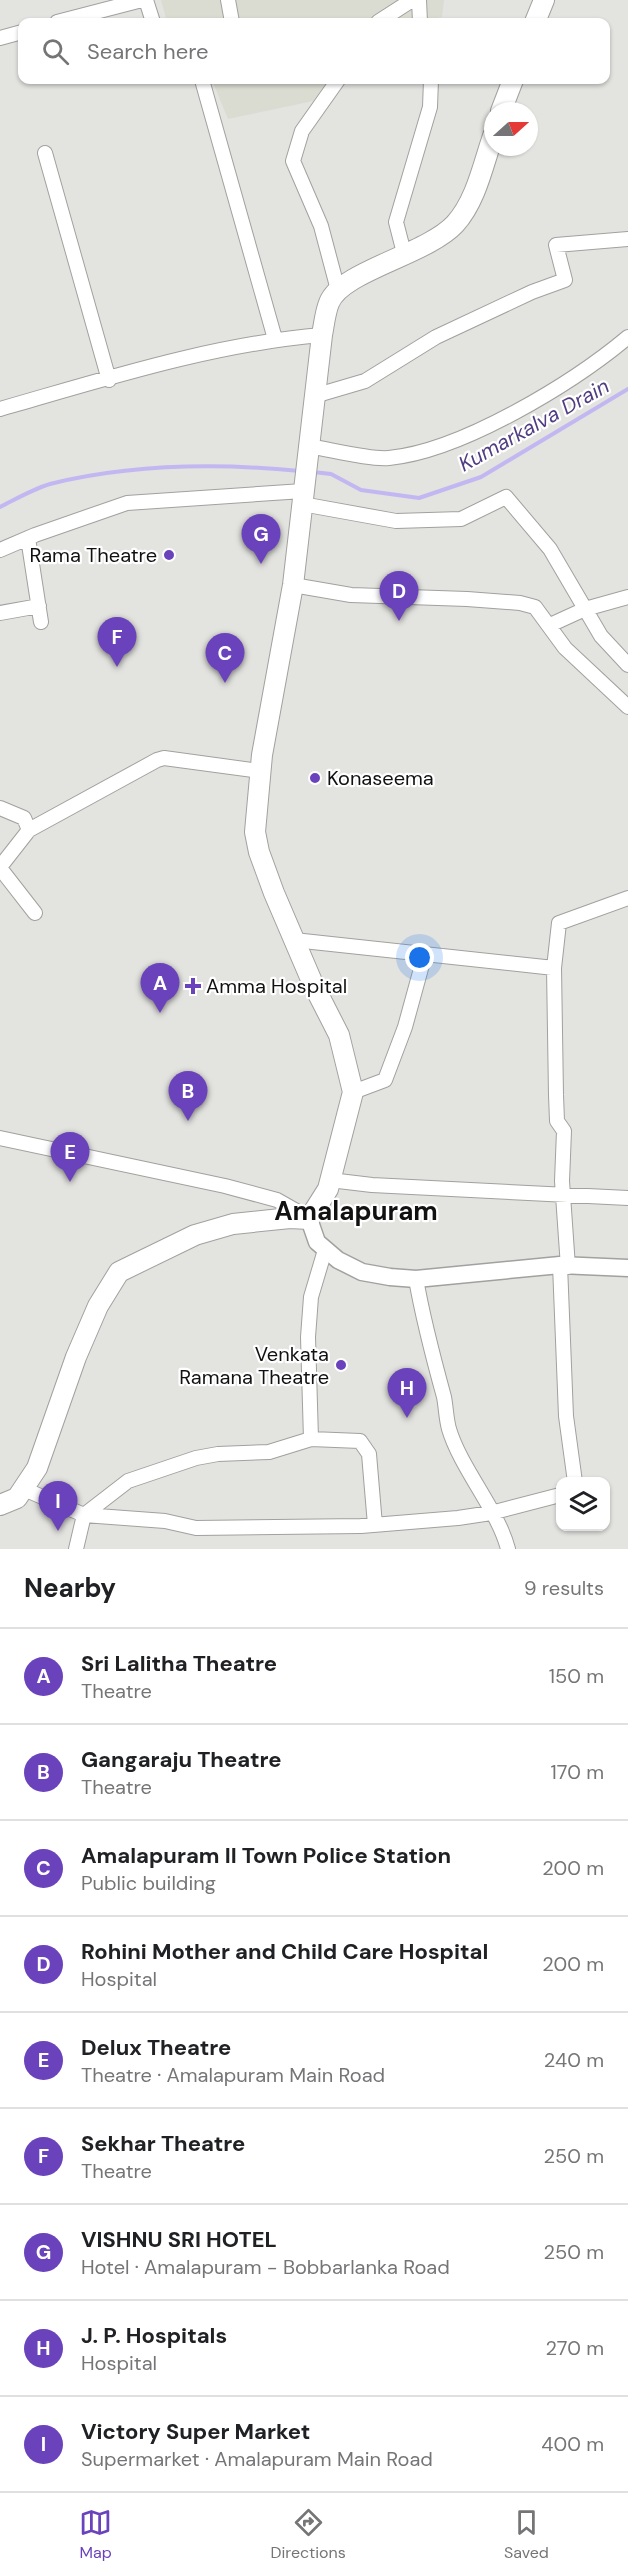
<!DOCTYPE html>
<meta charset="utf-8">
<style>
body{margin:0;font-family:"DM Sans",sans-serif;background:#f2f2f2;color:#202124}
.controls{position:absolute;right:18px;bottom:18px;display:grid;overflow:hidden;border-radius:12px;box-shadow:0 2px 4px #0004}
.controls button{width:54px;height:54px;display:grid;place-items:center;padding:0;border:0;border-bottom:2px solid #e0e0e0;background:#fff;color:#202124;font:30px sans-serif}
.compass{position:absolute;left:484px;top:102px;width:54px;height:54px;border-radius:50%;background:#fff;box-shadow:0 2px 4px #0004;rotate:69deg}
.you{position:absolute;left:420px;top:958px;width:21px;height:21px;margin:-15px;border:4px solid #fff;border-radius:50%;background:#1a73e8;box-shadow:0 0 0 9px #1a73e833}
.badge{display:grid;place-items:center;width:39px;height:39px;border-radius:50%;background:#6a42bb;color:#fff;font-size:20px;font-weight:700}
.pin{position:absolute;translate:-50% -50px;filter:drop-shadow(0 2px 3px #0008)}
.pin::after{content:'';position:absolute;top:32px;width:21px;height:18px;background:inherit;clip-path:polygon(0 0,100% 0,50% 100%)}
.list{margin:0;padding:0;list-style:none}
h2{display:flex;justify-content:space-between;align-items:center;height:78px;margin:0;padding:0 24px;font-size:26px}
h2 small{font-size:20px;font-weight:400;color:#757577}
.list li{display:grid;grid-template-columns:39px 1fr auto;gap:18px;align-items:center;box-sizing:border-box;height:96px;padding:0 24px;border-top:2px solid #e0e0e0}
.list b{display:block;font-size:22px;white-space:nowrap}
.list p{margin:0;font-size:20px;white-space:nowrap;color:#757577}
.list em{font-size:20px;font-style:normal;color:#757577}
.icon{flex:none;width:33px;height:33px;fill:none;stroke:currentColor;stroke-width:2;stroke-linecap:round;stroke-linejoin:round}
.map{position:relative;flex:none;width:628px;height:1549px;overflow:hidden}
.search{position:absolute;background:#fff;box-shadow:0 2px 4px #0004;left:18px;right:18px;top:18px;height:66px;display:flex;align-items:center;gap:15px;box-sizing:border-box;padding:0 21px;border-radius:12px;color:#757577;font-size:22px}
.sheet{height:942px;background:#fff}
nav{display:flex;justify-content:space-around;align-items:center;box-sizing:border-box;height:84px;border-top:2px solid #e0e0e0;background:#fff;font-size:16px;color:#757577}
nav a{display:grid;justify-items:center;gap:3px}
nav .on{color:#6a42bb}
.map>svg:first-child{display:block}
.built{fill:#dadcd1}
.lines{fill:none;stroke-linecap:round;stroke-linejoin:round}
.stream{stroke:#c3b7f2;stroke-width:4}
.minor-casing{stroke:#a1a29f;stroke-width:16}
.major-casing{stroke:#a1a29f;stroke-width:19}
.highway-casing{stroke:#a1a29f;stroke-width:22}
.minor{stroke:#fff;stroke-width:14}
.major{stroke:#fff;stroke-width:16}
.highway{stroke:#fff;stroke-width:20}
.poi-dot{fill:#6a42bb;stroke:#fff;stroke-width:2}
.labels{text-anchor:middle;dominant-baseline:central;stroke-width:4.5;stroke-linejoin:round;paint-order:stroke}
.poi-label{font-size:20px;fill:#101110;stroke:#fff;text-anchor:end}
.water-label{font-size:21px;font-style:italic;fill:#503d82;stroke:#fff}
.district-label{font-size:26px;font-weight:bold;fill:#101110;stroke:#fff}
</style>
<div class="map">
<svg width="628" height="1549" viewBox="0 0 628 1549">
<rect width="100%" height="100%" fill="#e3e3e0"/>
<!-- built -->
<path class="built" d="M161,0H444L442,17L418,22H167Z
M212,80H328L313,101L228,119Z"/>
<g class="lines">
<!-- stream -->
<path class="stream" d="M313,472L331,474L361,490L419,498L481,477L628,389
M0,507C16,499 33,489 50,484C131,464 217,463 300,471"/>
<defs>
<path id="minor" d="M146,0L153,22
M228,0L232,22
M419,0L420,22
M57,22L142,0
M378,22L412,0
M0,38L22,32
M202,80L275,339
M45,153L109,380
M405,257L396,222L430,107L431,80
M338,290L321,226L293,161L302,131L338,80
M314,396L365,381L436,337L532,292L565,280L556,245L628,239
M0,409C105,379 213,344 322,335
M308,446C329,449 370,460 389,458C462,451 573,383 628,337
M302,504L396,521L461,519L506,497L550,549L601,636L628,665
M28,538L41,622
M0,550L35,535L127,503L303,491
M293,585L351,595L467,599L520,603L535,607L565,648L628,707
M0,613L39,606
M550,625L585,609L628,597
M0,808L24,818L29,830L0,867
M29,830L157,760L164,758L260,771
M0,868L35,913
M294,940L554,968
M353,1092L385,1080L405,1027L425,954
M0,1138L225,1186L277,1200L307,1217
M330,1180L372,1185L628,1198
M560,1265L566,1416L575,1482
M568,1267L562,1181L564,1131L557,1121L556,1095L554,968L559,923L628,898
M416,1279C423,1319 433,1357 444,1397C446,1407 446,1418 449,1429C461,1469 498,1510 508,1549
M311,1439L308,1337L311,1297L325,1250
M24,1489L84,1515L76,1549
M84,1515L165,1521L196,1528L361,1526L458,1518L491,1513L560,1495
M84,1515L128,1481L196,1458L218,1454L269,1452L311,1439L360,1441L369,1454L375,1525"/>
<path id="major" d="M309,1219L317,1242L338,1260L362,1272L390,1277L416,1279L560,1265L628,1268"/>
<path id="highway" d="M535,22L544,0
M501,111L513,80
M0,1505L17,1498L37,1468L76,1357L98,1306L119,1272L195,1235L233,1224L290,1218L309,1219L328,1189L353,1092L339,1035L313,984L274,893L259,852L255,832L262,755L293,585L322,335C324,325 325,313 329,303C341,271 426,255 455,224C476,201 483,165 493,136"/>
</defs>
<!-- minor casing -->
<use href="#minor" class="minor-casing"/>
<!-- major casing -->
<use href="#major" class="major-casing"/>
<!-- highway casing -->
<use href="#highway" class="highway-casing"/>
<!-- minor -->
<use href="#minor" class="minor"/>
<!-- major -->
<use href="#major" class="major"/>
<!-- highway -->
<use href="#highway" class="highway"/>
</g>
<!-- markers -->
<g class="poi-dot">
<circle cx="169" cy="555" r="6"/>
<circle cx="315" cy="778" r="6"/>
<path d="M190 977h6v6h6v6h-6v6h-6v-6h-6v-6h6z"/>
<circle cx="341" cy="1365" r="6"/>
</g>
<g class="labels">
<!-- poi labels -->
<g class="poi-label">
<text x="157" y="555">Rama Theatre</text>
<text x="327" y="778" text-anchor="start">Konaseema</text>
<text x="206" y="986" text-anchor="start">Amma Hospital</text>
<text x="329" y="1354">Venkata<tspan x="329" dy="23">Ramana Theatre</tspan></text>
</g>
<!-- water labels -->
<g class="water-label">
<text transform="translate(534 425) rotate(-29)">Kumarkalva Drain</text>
</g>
<!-- district labels -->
<g class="district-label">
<text x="356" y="1211">Amalapuram</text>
</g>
</g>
</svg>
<div class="controls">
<button><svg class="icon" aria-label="layers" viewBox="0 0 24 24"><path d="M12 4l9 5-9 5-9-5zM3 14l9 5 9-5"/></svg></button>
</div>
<svg class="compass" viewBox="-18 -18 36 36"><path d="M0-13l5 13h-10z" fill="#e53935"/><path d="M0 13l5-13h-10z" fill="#757577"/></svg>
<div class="you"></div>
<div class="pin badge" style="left:160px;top:1013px">A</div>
<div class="pin badge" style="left:188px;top:1121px">B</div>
<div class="pin badge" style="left:225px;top:683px">C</div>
<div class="pin badge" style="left:399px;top:621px">D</div>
<div class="pin badge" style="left:70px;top:1182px">E</div>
<div class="pin badge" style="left:117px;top:667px">F</div>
<div class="pin badge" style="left:261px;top:564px">G</div>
<div class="pin badge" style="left:407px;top:1418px">H</div>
<div class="pin badge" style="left:58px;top:1531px">I</div>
<div class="search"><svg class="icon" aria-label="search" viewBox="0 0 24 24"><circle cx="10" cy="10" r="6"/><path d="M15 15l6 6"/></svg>Search here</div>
</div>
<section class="sheet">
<h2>Nearby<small>9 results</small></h2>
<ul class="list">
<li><span class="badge">A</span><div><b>Sri Lalitha Theatre</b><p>Theatre</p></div><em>150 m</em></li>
<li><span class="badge">B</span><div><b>Gangaraju Theatre</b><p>Theatre</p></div><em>170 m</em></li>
<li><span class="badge">C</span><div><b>Amalapuram II Town Police Station</b><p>Public building</p></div><em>200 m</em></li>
<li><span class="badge">D</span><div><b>Rohini Mother and Child Care Hospital</b><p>Hospital</p></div><em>200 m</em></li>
<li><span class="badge">E</span><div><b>Delux Theatre</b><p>Theatre · Amalapuram Main Road</p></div><em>240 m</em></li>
<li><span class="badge">F</span><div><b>Sekhar Theatre</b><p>Theatre</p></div><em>250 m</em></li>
<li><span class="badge">G</span><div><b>VISHNU SRI HOTEL</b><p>Hotel · Amalapuram - Bobbarlanka Road</p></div><em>250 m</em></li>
<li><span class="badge">H</span><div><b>J. P. Hospitals</b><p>Hospital</p></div><em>270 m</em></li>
<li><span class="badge">I</span><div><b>Victory Super Market</b><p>Supermarket · Amalapuram Main Road</p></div><em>400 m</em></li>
</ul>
</section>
<nav>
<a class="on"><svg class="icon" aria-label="map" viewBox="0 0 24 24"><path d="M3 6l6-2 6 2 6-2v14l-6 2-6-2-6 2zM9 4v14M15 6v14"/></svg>Map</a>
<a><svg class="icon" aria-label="directions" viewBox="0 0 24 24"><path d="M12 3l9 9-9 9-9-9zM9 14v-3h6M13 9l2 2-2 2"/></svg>Directions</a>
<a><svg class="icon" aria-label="saved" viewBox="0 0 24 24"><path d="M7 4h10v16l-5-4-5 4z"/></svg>Saved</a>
</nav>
